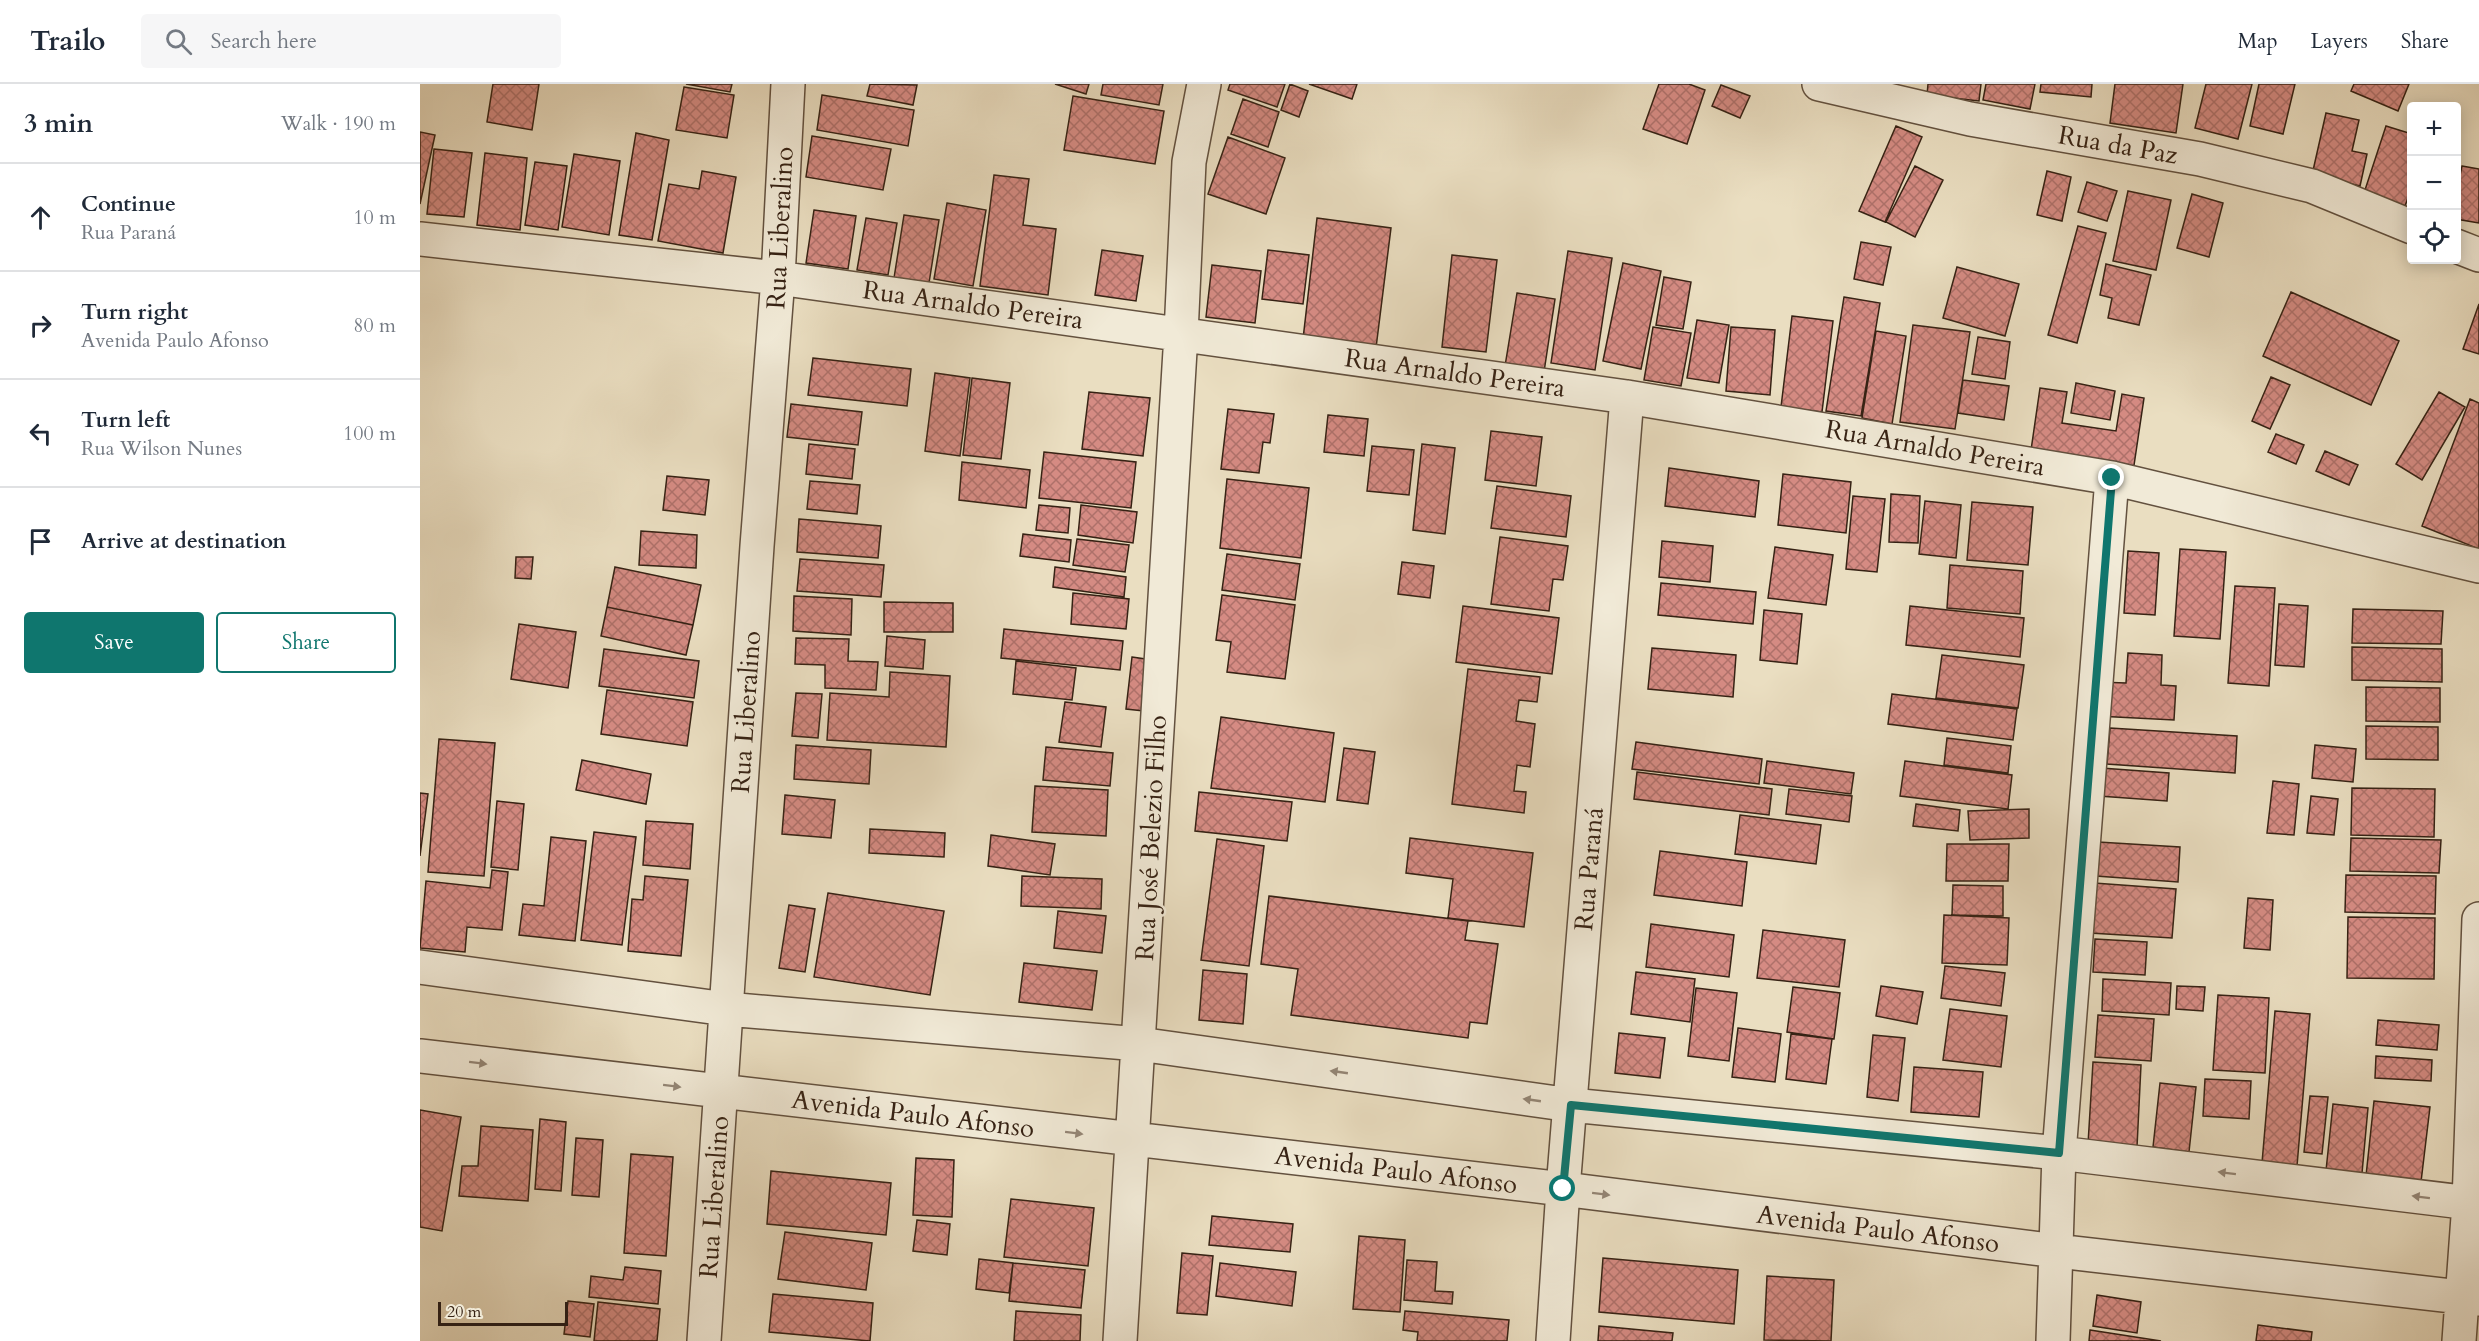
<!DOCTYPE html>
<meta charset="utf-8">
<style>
body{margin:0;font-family:Cardo,serif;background:#f6f6f7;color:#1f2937}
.controls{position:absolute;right:18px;top:18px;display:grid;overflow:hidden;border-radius:6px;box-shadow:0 3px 15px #0003}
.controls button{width:54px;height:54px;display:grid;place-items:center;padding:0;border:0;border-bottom:2px solid #e0e1e3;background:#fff;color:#1f2937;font:30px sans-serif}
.scale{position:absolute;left:18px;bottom:15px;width:130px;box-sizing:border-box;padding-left:6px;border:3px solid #362214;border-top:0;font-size:16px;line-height:21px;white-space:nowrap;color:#362214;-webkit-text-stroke:4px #f1ead7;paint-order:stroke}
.stop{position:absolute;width:18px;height:18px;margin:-14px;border:4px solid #0f766e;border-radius:50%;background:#fff}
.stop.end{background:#0f766e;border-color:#fff;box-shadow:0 2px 6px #0008}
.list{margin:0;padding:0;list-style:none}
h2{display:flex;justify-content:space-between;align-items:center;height:78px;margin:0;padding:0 24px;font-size:26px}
h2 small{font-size:20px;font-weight:400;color:#747a83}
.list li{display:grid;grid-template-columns:39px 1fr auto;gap:18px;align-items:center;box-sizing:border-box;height:108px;padding:0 24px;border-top:2px solid #e0e1e3}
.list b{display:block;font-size:22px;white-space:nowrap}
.list p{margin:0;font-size:20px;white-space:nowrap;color:#747a83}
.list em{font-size:20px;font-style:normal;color:#747a83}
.actions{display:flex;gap:12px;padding:18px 24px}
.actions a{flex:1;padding:14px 0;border:2px solid #0f766e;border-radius:6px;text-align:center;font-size:21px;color:#0f766e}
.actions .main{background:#0f766e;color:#fff}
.icon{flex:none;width:33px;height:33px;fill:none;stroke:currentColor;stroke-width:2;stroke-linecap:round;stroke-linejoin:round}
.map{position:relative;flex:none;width:2059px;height:1257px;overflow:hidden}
header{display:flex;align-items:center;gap:36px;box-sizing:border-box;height:84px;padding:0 30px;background:#fff;border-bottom:2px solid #e0e1e3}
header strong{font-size:28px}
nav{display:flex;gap:33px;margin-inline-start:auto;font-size:21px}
.search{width:420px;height:54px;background:#f6f6f7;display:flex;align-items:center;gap:15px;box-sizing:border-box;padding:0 21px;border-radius:6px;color:#747a83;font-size:22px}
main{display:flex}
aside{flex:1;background:#fff}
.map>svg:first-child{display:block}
.building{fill:url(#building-cross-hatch);stroke:#362214;stroke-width:1.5}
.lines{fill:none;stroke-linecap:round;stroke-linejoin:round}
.minor-casing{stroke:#63513f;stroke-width:36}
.minor{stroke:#f1ead7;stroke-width:33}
.oneway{fill:#948676}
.route{stroke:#0f766e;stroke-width:8}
.labels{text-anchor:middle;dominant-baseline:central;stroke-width:5;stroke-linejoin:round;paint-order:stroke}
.street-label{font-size:26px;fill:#362214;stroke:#f1ead7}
</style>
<header>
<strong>Trailo</strong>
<div class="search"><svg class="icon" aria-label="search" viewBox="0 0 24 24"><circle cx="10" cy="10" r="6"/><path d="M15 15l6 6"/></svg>Search here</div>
<nav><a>Map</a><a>Layers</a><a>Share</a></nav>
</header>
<main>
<aside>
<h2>3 min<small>Walk · 190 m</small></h2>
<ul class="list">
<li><svg class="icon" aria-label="ahead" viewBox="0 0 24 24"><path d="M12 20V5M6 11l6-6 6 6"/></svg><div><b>Continue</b><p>Rua Paraná</p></div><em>10 m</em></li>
<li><svg class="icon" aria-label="right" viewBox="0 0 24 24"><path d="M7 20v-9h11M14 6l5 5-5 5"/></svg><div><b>Turn right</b><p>Avenida Paulo Afonso</p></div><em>80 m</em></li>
<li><svg class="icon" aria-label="left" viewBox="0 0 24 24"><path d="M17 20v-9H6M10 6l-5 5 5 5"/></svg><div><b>Turn left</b><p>Rua Wilson Nunes</p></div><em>100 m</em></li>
<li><svg class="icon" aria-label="arrive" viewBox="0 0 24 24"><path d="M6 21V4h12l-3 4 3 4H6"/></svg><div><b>Arrive at destination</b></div></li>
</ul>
<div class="actions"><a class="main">Save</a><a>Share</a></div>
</aside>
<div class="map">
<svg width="2059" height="1257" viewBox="0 0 2059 1257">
<defs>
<pattern id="building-cross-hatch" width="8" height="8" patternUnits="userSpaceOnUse" patternTransform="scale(1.5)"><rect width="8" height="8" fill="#d58b83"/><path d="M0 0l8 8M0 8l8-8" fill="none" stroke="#ae716a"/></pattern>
</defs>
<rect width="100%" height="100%" fill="#eadec1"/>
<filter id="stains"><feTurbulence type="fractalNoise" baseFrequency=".00333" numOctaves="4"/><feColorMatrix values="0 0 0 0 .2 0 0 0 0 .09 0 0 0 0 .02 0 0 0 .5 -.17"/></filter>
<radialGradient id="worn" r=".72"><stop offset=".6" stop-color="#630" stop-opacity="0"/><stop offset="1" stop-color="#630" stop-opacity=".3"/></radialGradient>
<!-- building -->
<path class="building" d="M73,0H119L112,46L67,38Z
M266,0H312L310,8Z
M450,0L497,1L493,21L447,12Z
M635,0H669L666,10Z
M683,0H743L739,21L681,11Z
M810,0H865L857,23L808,6Z
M870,0L888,7L879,33L861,26Z
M889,0H937L932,15Z
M1239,0H1269L1285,6L1267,60L1223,45Z
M1508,0H1561L1559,17L1507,11Z
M1566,0H1615L1610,25L1563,16Z
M1621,0H1672L1671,13L1620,8Z
M1695,0H1763L1756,49L1690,39Z
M1786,0H1832L1818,55L1775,44Z
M1839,0H1875L1863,50L1830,42Z
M1934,0H1989L1978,27L1931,7Z
M1301,1L1330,12L1320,34L1292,22Z
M264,3L314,11L307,54L256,46Z
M402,11L494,26L488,62L397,46Z
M653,12L744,27L735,80L644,66Z
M823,15L859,28L848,63L811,50Z
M1906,29L1939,36L1932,67L1947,70L1940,102L1892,91Z
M1476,42L1502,53L1465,138L1439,127Z
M1966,42L1992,50V103L1985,122L1944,109Z
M0,48L15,51L0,120Z
M216,49L249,56L232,156L199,151Z
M392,52L471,65L463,106L386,93Z
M808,53L865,74L846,130L788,110Z
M14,65L52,69L44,133L7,130Z
M65,69L107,74L100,146L57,141Z
M154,70L200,77L189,151L142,143Z
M115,78L147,82L138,146L105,141Z
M1495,82L1523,96L1495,153L1466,138Z
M2042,82L2059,85V139L2036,135V110Z
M282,87L316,93L303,169L238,157L249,100L279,105Z
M1627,87L1651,93L1642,137L1617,131Z
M574,91L609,95L603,141L636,145L628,211L560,202Z
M1667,98L1697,107L1687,137L1658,128Z
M1708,107L1751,116L1736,186L1693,177Z
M1772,110L1803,119L1789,173L1757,164Z
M527,119L566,126L553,202L514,195Z
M394,126L436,132L428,185L386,179Z
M484,131L519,136L509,199L474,194Z
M446,134L477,139L468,191L437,186Z
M897,134L971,144L956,264L883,255Z
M1658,142L1686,149L1657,259L1628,251Z
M1441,158L1471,163L1463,201L1434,195Z
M682,166L723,172L716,217L675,211Z
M848,166L889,171L883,220L842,215Z
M1148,167L1192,174L1175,286L1131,279Z
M1032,171L1077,176L1066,268L1022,263Z
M1203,179L1241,187L1221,285L1183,277Z
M1686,180L1731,191L1719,241L1688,234L1692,214L1680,211Z
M792,181L841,187L835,239L786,233Z
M1537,183L1599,200L1585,252L1523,234Z
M1244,193L1271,198L1263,245L1236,241Z
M1871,208L1979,257L1951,321L1843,272Z
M1097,209L1135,215L1124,288L1085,282Z
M1424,213L1460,219L1441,332L1406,327Z
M2059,220V270L2043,265Z
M1372,232L1413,237L1402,328L1361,323Z
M1277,236L1309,241L1299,299L1267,294Z
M1493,241L1550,248L1535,345L1480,338Z
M1233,243L1271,249L1261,302L1224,296Z
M1311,243L1355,246L1350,311L1306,307Z
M1456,247L1486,252L1472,340L1442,334Z
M1558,253L1590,258L1585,295L1552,290Z
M393,274L491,285L487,322L388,311Z
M515,289L550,294L540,372L505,367Z
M1851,293L1870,301L1850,345L1832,337Z
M552,294L590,299L581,375L543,371Z
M1543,296L1589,302L1584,336L1538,329Z
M1656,299L1695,307L1690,336L1651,329Z
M1620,304L1647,308L1642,339L1696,347L1702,310L1724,314L1713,388L1610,373Z
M669,308L730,314L723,372L662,365Z
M2019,308L2045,323L2002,396L1976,380Z
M2050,315L2059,319V465L2002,442Z
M371,320L442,328L438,361L367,353Z
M808,325L854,330L850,359L843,358L839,389L801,385Z
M908,331L948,335L944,372L904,368Z
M1071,347L1122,353L1116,402L1065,396Z
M1856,350L1884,361L1876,380L1848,368Z
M389,360L435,365L432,395L386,390Z
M1002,360L1035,364L1025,450L993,446Z
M952,362L994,366L989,411L947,407Z
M1905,367L1938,381L1929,401L1896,387Z
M624,368L716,378L711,424L619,414Z
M542,378L610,386L606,424L539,416Z
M1249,384L1339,397L1335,433L1245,422Z
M1363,390L1431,398L1426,449L1358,441Z
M247,392L289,396L285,431L243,426Z
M807,395L889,404L881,474L800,464Z
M390,397L440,401L437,430L387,425Z
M1077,402L1151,412L1146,453L1071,444Z
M1471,410L1500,412L1498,459L1469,458Z
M1433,412L1465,415L1457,488L1426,485Z
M1505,417L1541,421L1536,474L1499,470Z
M1552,418L1613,423L1608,481L1547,476Z
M619,421L650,424L648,449L616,446Z
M661,421L717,428L713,459L658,451Z
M379,435L461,442L458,474L377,468Z
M221,447L277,451L276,484L219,481Z
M603,450L651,456L649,478L600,472Z
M1080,453L1148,462L1143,496L1133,495L1129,527L1071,520Z
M657,455L709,461L705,488L653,481Z
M1242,457L1293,462L1290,498L1239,493Z
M1355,463L1413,471L1406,521L1348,514Z
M1760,465L1806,468L1800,555L1754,552Z
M1708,467L1739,469L1735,531L1704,529Z
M807,470L880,480L875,516L802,506Z
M96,473H113L111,495L95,494Z
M380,475L464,481L461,513L377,507Z
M982,478L1014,482L1010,514L978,510Z
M1530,481L1603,487L1600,530L1527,524Z
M195,483L281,501L273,541L187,523Z
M635,483L706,493L704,513L633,503Z
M1241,499L1336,508L1333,540L1238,531Z
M1815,502L1855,504L1849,602L1808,599Z
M653,509L709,515L706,545L651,540Z
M802,511L875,521L865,595L807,588L811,558L796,556Z
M374,512L432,515L431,551L373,547Z
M464,518L533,519V548H464Z
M1859,520L1888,522L1884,583L1855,581Z
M1043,522L1139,534L1132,590L1036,578Z
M1490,522L1604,534L1600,573L1486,561Z
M187,523L273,541L266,571L181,552Z
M1933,525L2023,527L2021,560L1932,559Z
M1344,526L1382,530L1377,580L1340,576Z
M99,540L156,548L148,604L91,595Z
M584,545L703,557L700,586L581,574Z
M467,552L505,556L503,585L465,582Z
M376,554L429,555L428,577L458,578L456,606L405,604V581L375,580Z
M1932,563L2022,565V598L1932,596Z
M1232,564L1316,571L1313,613L1228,605Z
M184,565L279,577L274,614L179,602Z
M1708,569L1742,571L1741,601L1756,602L1754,636L1677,632L1679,598L1706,599Z
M1522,571L1604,581L1598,624L1516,614Z
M712,573L739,577L733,628L706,625Z
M596,577L656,584L652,616L593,610Z
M1048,585L1120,593L1117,618L1099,616L1096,637L1115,640L1110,683L1097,681L1094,707L1106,708L1104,729L1032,720Z
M470,588L530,592L526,663L407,656L410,609L469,613Z
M1946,603L2020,604V638L1946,637Z
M187,606L273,618L267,662L181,650Z
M376,609L402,610L398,654L372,652Z
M1472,610L1597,625L1593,656L1468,640Z
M645,618L686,623L681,663L639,658Z
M801,633L914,649L905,718L791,704Z
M1946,642L2018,643V676L1946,675Z
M1690,644L1817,652L1815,689L1687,680Z
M1527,654L1591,662L1588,689L1524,681Z
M19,655L75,659L64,792L8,788Z
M1216,658L1342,675L1339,700L1212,685Z
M376,661L451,666L449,700L374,695Z
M1895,661L1936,665L1933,698L1892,694Z
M626,663L693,669L690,702L623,696Z
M924,664L955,668L948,720L917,716Z
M162,676L231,690L226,720L156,706Z
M1347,677L1434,689L1431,710L1344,699Z
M1485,677L1592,691L1588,725L1480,712Z
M1681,684L1749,689L1747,717L1679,712Z
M1217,688L1352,705L1349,731L1214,715Z
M1853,697L1879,700L1874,751L1847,749Z
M615,702L688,706L686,752L612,748Z
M1932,704L2015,705L2014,753L1931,751Z
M1369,705L1432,712L1429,738L1366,730Z
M779,708L872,718L867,757L775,747Z
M0,709L8,710L0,772Z
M365,711L415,716L411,754L362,750Z
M1891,712L1918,715L1914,751L1887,749Z
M77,717L104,720L98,786L71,783Z
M1496,720L1540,726L1538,747L1493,742Z
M1609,725V754L1550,756L1548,727Z
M1320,731L1401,741L1396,780L1315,770Z
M226,737L273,740L270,785L223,781Z
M450,745L525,749L524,773L449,769Z
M174,748L216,753L202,861L161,856Z
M571,751L635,760L630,791L568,782Z
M131,753L166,757L155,857L99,851L103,820L124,822Z
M990,754L1113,769L1104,843L1028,834L1033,795L986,789Z
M1931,754L2021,756L2019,789L1930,787Z
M797,755L844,762L829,882L781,876Z
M1678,758L1760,763L1758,798L1676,792Z
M1527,760H1589L1588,797H1526Z
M1240,767L1327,778L1322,822L1234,811Z
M72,786L88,788L82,846L47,843L45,868L0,864L6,797L70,804Z
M1926,791L2016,792L2015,830L1925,828Z
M225,792L268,796L261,872L208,867L212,815L223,816Z
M602,792L682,795L681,825L601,822Z
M1674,799L1756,805L1752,854L1670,849Z
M1533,801L1583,802V832L1532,831Z
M408,809L524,827L510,911L394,893Z
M849,812L1048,837L1045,856L1078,860L1067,940L1050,938L1048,954L871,931L878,885L841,880Z
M1828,814L1853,816L1850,866L1824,864Z
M369,821L395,825L385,888L359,884Z
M638,827L686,832L682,869L634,864Z
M1524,831L1589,834L1587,881L1522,879Z
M1928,833L2015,834L2014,895L1927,894Z
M1231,840L1314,851L1309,893L1226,883Z
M1343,846L1425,856L1419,903L1337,894Z
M1675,855L1727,858L1725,891L1673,888Z
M604,879L677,887L672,926L599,918Z
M1525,882L1585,889L1581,922L1521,914Z
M783,886L827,890L823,940L779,936Z
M1216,888L1275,895L1270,938L1211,930Z
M1683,895L1751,899L1749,931L1682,927Z
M1461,902L1503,908L1497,940L1456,932Z
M1757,902L1785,903L1783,927L1756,925Z
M1373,903L1420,909L1414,955L1367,948Z
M1276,904L1317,909L1309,977L1268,972Z
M1798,911L1849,914L1845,989L1793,986Z
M1530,925L1587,932L1581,983L1523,976Z
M1855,927L1890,930L1877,1082L1842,1079Z
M1678,931L1734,935L1731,977L1675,973Z
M1958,936L2019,941L2017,966L1956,961Z
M1318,944L1361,950L1355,998L1312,993Z
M1199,949L1245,954L1240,994L1195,989Z
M1371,950L1412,955L1406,1000L1366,995Z
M1453,951L1485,954L1478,1017L1447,1013Z
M1956,972L2012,976L2011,997L1955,994Z
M1673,978L1721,981L1717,1063L1668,1060Z
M1494,983L1563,988L1559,1033L1491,1028Z
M1785,995L1831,997L1829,1035L1783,1032Z
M1740,999L1776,1003L1769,1068L1733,1063Z
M1890,1012L1908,1013L1902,1070L1884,1068Z
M1954,1017L2010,1023L2001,1098L1946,1092Z
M1913,1020L1948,1024L1941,1100L1905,1096Z
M0,1026L41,1033L22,1147L0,1143Z
M120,1035L146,1038L141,1107L115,1105Z
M61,1042L113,1046L108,1117L39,1112L42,1082H58Z
M156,1054L183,1056L179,1113L152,1111Z
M211,1070L253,1073L246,1172L204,1169Z
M496,1074L534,1076L532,1133L493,1131Z
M351,1087L471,1099L466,1151L347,1140Z
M591,1115L674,1124L668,1182L584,1173Z
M792,1132L873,1140L870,1168L789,1161Z
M497,1136L530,1140L527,1171L493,1167Z
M365,1148L452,1159L446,1206L358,1195Z
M939,1152L985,1156L980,1228L933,1225Z
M762,1169L793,1172L787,1231L757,1229Z
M1183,1174L1318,1186L1314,1240L1179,1228Z
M559,1175L593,1179L589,1209L556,1205Z
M987,1176L1017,1178L1015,1207L1033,1208L1032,1220L984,1216Z
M593,1179L665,1186L661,1224L589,1217Z
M800,1179L876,1188L872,1222L796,1212Z
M205,1183L241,1187L238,1220L169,1213L171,1192L203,1196Z
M1347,1192L1414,1196L1411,1257L1344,1256Z
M353,1210L453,1219L450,1257L349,1248Z
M1677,1211L1721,1218L1717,1249L1673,1242Z
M148,1217L174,1220L170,1253L144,1250Z
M178,1218L240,1225L237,1257H174Z
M596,1227L661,1231L660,1257H594Z
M985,1227L1089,1236L1087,1257H997L998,1248L983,1246Z
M1838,1241L1892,1248L1891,1257H1836Z
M1179,1242L1253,1249L1252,1257H1178Z
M1670,1246L1741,1257H1669Z"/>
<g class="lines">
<defs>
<path id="minor" d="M1399,0L1550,35L1780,75L1892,102L1992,143
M0,155L358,194L1207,313L1692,394L2059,482
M2036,162L2059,171
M0,883L306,925L719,960L1151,1021L1639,1069L2059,1120
M0,972L1143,1105L1637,1167L2059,1215
M284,1257L337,462L358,194L368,0
M700,1257L761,250L769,78L784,0
M1133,1257L1143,1105L1207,313
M1633,1257L1639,1069L1692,394
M2039,1257L2049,1119L2059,835"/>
</defs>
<!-- minor casing -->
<use href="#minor" class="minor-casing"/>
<!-- minor -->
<use href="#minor" class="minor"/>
</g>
<!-- one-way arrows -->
<defs><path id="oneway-solid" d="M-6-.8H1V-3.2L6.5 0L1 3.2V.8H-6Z" transform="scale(1.5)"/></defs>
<g class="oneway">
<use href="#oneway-solid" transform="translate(58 979) rotate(7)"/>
<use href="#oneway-solid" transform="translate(919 988) rotate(-172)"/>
<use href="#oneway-solid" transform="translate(252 1002) rotate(7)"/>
<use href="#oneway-solid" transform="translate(1112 1016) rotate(-172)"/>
<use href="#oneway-solid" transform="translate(654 1049) rotate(7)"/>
<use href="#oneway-solid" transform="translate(1807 1089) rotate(-173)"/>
<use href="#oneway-solid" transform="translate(1181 1110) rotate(7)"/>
<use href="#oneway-solid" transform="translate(2001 1113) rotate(-173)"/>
</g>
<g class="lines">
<!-- route -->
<path class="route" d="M1143,1105L1151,1021L1639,1069L1692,394"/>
</g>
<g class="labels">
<!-- street labels -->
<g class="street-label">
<text transform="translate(1698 61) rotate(10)">Rua da Paz</text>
<text transform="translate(360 144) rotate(-87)">Rua Liberalino</text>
<text transform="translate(553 221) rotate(8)">Rua Arnaldo Pereira</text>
<text transform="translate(1035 289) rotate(8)">Rua Arnaldo Pereira</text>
<text transform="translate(1515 364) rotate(10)">Rua Arnaldo Pereira</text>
<text transform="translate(326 628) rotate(-86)">Rua Liberalino</text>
<text transform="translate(731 754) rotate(-87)">Rua José Belezio Filho</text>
<text transform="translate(1169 785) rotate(-85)">Rua Paraná</text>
<text transform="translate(493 1030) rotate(7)">Avenida Paulo Afonso</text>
<text transform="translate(976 1086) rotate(7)">Avenida Paulo Afonso</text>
<text transform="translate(294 1113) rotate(-86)">Rua Liberalino</text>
<text transform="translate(1458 1145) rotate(7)">Avenida Paulo Afonso</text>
</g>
</g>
<rect width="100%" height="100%" filter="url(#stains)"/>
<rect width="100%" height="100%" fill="url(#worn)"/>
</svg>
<div class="controls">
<button>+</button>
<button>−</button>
<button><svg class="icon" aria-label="locate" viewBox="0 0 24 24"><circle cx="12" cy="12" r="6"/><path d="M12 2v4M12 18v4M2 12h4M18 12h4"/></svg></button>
</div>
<div class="scale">20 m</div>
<div class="stop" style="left:1143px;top:1105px"></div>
<div class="stop end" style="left:1692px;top:394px"></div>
</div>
</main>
